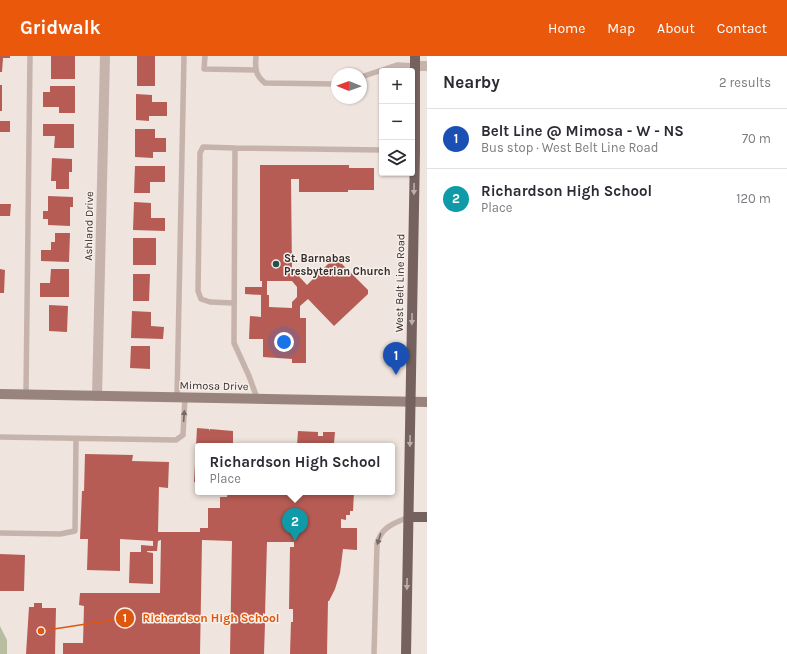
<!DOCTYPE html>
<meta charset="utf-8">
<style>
body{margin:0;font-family:Karla,sans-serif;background:#f2f2f3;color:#2b2b33}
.controls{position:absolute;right:12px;top:12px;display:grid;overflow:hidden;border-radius:4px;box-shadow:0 1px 3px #0004}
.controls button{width:36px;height:36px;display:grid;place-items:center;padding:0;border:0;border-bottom:1px solid #e1e1e2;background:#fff;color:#2b2b33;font:20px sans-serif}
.compass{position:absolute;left:331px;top:12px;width:36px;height:36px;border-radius:50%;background:#fff;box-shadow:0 1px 3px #0004;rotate:271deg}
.you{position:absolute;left:284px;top:286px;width:14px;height:14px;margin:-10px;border:3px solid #fff;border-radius:50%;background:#1a73e8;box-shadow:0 0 0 6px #1a73e833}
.badge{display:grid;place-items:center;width:26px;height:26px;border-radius:50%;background:#ea580c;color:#fff;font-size:13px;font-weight:700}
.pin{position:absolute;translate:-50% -33px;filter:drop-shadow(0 1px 2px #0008)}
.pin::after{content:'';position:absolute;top:21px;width:14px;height:12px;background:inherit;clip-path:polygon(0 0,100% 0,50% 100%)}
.popup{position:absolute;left:195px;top:387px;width:200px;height:52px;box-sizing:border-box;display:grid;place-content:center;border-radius:4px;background:#fff;filter:drop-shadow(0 1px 3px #0005);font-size:13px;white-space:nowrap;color:#7c7c81}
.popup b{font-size:15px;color:#2b2b33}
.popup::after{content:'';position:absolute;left:50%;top:100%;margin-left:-8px;border:8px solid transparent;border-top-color:#fff}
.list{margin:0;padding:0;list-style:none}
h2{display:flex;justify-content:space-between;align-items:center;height:52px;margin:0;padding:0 16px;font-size:17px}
h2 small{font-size:13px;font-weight:400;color:#7c7c81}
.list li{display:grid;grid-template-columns:26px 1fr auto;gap:12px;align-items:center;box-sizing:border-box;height:60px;padding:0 16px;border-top:1px solid #e1e1e2}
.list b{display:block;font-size:15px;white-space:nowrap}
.list p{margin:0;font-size:13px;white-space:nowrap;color:#7c7c81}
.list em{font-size:13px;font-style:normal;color:#7c7c81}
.icon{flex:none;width:22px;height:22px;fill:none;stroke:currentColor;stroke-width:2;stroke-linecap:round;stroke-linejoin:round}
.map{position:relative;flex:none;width:427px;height:598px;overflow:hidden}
header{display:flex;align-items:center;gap:24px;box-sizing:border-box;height:56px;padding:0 20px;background:#ea580c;color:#fff}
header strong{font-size:19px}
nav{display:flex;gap:22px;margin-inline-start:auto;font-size:14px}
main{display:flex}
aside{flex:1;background:#fff}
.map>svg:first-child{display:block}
.green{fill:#b8bda0}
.building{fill:#b65c55;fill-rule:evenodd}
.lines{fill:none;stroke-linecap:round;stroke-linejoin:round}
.lane{stroke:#c6b3ac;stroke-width:5.5}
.street{stroke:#c6b3ac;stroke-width:10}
.secondary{stroke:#99837d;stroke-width:10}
.primary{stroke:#75615d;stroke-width:10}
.oneway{fill:#bcafab}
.oneway2{fill:#766864}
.poi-dot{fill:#25514c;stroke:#f7efea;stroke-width:1.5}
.labels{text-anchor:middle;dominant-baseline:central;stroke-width:3;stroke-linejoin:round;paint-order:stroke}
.street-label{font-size:11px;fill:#352b2a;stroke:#f7efea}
.poi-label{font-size:11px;font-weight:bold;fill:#352b2a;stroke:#f7efea;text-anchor:start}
.leader{fill:none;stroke:#df570e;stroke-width:1.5}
.callout-dot{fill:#df570e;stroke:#f7efea;stroke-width:1.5}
.mark-label{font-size:12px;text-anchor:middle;font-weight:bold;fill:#fff}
.callout-label{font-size:12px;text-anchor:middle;font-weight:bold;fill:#df570e;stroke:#f7efea;stroke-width:3;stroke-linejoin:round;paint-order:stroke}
</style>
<header>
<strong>Gridwalk</strong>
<nav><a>Home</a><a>Map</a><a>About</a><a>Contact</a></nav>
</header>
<main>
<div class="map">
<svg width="427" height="598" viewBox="0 0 427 598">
<rect width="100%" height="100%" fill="#efe4de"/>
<!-- green -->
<path class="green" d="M0,570L7,584V598H0Z"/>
<!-- building -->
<path class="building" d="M0,0H10V2H3L2,16H0Z
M51,0H75V23H51Z
M137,0H155V30H137Z
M0,29H2V55H0Z
M50,30H75V57H59V51H43V36H50Z
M136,38L152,39V46H167V60H149V65L136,64Z
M0,65H10V76H0Z
M43,68H74V92H54L55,80H43Z
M135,73H155V82H166V96H153V102L135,101Z
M52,102L72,103V116H69V133H56V125H51Z
M260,109H349V112H374V134H348V136H299V123H291L292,215H294L307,229L335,201L368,234V238L334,270L308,243L300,250V262H306V307H292V303L263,301V283H249L250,260L261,261V239L245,238V231H262V225H260ZM267,225H292L297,231V241L292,246V252L269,251V239H267Z
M135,110H165V126H150V137H134Z
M48,140L73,141V151H70V170L48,169V163H43V155H48Z
M134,146L151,147V162H165V175L133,174Z
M0,148H11L10,160H0Z
M55,177H70L69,206L41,205V194H51V186H55Z
M133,182H156V209H133Z
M0,213L5,214L4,237H0Z
M51,213H69V241H40V227H50Z
M133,218H150L149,245H133Z
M49,249L68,250L67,276L49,275Z
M132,255L151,256V270L164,271L163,283L131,282Z
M131,290H150V313L130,312Z
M197,372L209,373L210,375V373L233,375V388L271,389V390H198V426H194Z
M298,375L318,376V380H323V376H335L334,387H336V390H297Z
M85,398L133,399L132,405L169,406L168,432L159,431L158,476H200V472H208V452H220V441H227L228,436H354L353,455H350V459H346V464L341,463V472H357V494L343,493L340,517L335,533L329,545H328L327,598H290L291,566H293V553H289L290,491H294V486H267L265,558L263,557V567H265L264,598H230L232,485L202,484L200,598H63V587H83L84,550L79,549L80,537H160L161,484L158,485L157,495H147V496L153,497V528L129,527L130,496H141V489L153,490V485L120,483V515L87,514L88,483H80L82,435H84Z
M0,498L25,499L24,535H0Z
M34,547H42V552H56L55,598H26L29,551H34Z"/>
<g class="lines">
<!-- lane -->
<path class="lane" d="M205,0L204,13L255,14
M256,0C255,12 255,19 265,27L337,28
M361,21L397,9L415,10
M233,247L210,246L201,243L198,235L200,97L203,91L235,92
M26,338L30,0
M177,341L184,0
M257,342L249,320L234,287L235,92L382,94
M0,381L176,384L183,379L185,341
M0,477L60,478L75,475L76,383
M374,598L377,488C381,471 394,467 409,461"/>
<!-- street -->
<path class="street" d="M415,10H427
M97,340L105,0"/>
<!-- secondary -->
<path class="secondary" d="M0,338L427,346"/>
<!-- primary -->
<path class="primary" d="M409,461H427
M406,598L415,95V0"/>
</g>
<!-- one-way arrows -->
<defs><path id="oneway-solid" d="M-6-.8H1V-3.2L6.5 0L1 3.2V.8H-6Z"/></defs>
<g class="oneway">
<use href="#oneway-solid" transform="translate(414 133) rotate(91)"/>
<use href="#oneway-solid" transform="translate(412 263) rotate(91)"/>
<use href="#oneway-solid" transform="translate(410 385) rotate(91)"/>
<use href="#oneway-solid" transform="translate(407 528) rotate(91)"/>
</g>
<g class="oneway2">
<use href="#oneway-solid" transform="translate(184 360) rotate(-86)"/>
<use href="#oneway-solid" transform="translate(379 483) rotate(108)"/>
</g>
<!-- markers -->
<circle class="poi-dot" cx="276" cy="208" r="4"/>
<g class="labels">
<!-- street labels -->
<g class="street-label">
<text transform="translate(89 170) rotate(-89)">Ashland Drive</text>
<text transform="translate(400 227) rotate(-89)">West Belt Line Road</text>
<text transform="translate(214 330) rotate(1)">Mimosa Drive</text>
</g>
<!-- poi labels -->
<g class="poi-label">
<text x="284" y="202">St. Barnabas<tspan x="284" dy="13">Presbyterian Church</tspan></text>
</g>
</g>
<!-- callouts -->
<path class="leader" d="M41 575L125 562"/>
<g class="callout-dot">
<circle cx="41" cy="575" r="4"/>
<circle cx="125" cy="562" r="10"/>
</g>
<g class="mark-label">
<text x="125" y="566">1</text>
</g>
<g class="callout-label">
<text x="211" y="566">Richardson High School</text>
</g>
</svg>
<div class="controls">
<button>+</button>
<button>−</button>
<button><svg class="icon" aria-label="layers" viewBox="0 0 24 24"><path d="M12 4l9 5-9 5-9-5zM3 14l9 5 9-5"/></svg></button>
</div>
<svg class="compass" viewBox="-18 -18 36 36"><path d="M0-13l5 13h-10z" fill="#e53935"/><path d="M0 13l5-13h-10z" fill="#7c7c81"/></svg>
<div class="you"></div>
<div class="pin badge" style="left:396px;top:319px;background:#1a4fb4">1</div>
<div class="pin badge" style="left:295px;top:485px;background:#0f9aa8">2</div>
<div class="popup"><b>Richardson High School</b>Place</div>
</div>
<aside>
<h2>Nearby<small>2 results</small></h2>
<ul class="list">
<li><span class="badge" style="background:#1a4fb4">1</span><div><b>Belt Line @ Mimosa - W - NS</b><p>Bus stop · West Belt Line Road</p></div><em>70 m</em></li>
<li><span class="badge" style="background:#0f9aa8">2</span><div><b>Richardson High School</b><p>Place</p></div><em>120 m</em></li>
</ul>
</aside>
</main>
